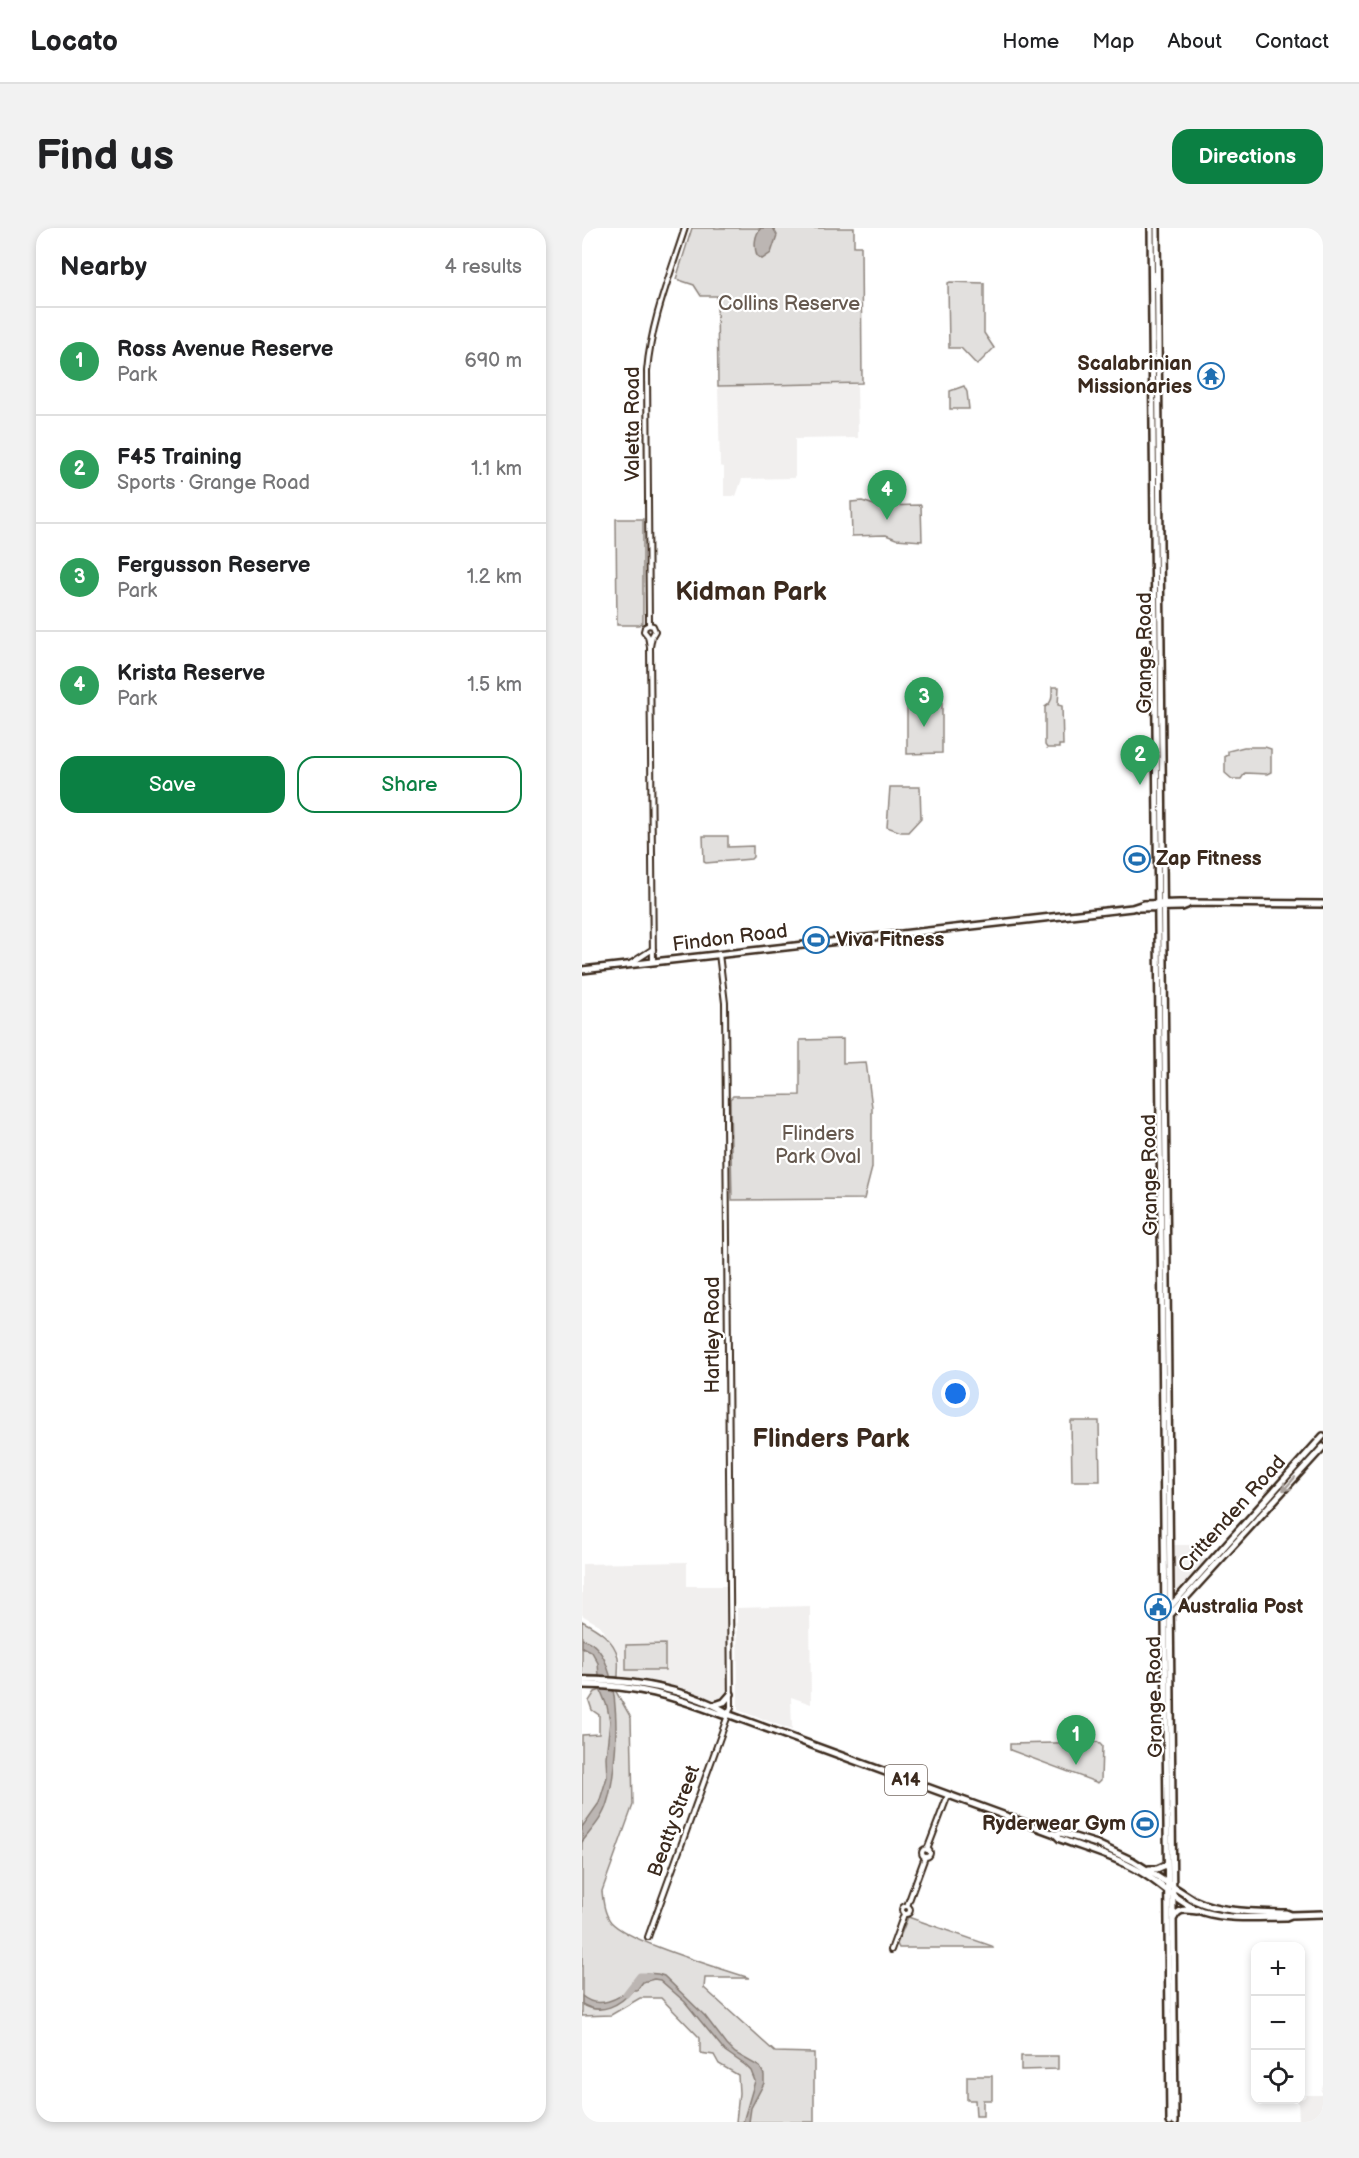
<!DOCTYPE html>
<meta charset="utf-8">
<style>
body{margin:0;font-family:"Balsamiq Sans",sans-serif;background:#f2f2f2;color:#202124}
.controls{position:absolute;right:18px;bottom:18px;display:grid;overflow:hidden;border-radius:12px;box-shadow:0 3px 9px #0003}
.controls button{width:54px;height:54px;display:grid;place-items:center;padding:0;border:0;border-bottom:2px solid #e0e0e0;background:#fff;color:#202124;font:30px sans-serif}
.you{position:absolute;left:374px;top:1166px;width:21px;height:21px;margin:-15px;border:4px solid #fff;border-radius:50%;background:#1a73e8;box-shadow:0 0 0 9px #1a73e833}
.badge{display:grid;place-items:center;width:39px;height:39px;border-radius:50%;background:#0b8043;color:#fff;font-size:20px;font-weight:700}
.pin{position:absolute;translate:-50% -50px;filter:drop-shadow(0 2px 3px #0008)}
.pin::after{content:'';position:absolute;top:32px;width:21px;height:18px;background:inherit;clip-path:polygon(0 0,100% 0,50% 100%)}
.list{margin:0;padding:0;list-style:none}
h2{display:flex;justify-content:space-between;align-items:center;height:78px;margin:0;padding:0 24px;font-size:26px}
h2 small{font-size:20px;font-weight:400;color:#757577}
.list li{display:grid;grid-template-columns:39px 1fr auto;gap:18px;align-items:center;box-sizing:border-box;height:108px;padding:0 24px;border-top:2px solid #e0e0e0}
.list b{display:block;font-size:22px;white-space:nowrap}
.list p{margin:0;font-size:20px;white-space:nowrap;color:#757577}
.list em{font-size:20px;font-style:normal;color:#757577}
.actions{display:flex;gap:12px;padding:18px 24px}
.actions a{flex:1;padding:14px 0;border:2px solid #0b8043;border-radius:18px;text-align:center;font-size:21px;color:#0b8043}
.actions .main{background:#0b8043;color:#fff}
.icon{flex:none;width:33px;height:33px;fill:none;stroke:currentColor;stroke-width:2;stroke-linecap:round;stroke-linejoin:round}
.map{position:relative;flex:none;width:741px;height:1894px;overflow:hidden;border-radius:18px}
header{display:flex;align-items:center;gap:36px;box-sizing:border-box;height:84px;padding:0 30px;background:#fff;border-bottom:2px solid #e0e0e0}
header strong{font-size:28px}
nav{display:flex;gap:33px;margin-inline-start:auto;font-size:21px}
.intro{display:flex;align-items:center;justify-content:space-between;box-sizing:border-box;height:144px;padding:0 36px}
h1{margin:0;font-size:42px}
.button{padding:15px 27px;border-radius:18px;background:#0b8043;color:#fff;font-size:21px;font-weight:700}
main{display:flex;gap:36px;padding:0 36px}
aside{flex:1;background:#fff;border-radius:18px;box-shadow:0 3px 9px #0003}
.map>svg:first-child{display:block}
.built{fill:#f1efee}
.green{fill:#e2e0de;stroke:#8e857e;stroke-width:1.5}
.water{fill:#bcb6b3;stroke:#887e77;stroke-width:1.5}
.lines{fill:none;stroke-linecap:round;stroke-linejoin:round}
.river{stroke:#bcb6b3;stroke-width:7}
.minor-casing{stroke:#3b2a1e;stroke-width:8}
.major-casing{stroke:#3b2a1e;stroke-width:10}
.minor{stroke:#fff;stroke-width:4}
.major{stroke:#fff;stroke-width:5}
.oneway{stroke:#a79f9a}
.labels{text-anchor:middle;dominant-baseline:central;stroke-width:4.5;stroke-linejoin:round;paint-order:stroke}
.shield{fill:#fff;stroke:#766a62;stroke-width:1.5}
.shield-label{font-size:18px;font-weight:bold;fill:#3b2a1e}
.park-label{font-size:20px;fill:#65584e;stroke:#fff}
.poi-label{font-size:20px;font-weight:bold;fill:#3b2a1e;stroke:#fff;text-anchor:start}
.street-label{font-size:20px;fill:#3b2a1e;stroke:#fff}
.district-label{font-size:26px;font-weight:bold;fill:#3b2a1e;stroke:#fff}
</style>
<header>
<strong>Locato</strong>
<nav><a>Home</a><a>Map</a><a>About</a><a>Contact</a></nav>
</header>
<div class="intro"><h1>Find us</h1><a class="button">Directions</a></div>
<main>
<aside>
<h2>Nearby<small>4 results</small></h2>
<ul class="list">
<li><span class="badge" style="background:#2e9e5b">1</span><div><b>Ross Avenue Reserve</b><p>Park</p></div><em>690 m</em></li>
<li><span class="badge" style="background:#2e9e5b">2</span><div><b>F45 Training</b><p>Sports · Grange Road</p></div><em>1.1 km</em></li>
<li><span class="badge" style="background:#2e9e5b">3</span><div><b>Fergusson Reserve</b><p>Park</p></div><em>1.2 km</em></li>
<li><span class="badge" style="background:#2e9e5b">4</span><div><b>Krista Reserve</b><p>Park</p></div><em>1.5 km</em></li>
</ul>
<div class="actions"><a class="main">Save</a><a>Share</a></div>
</aside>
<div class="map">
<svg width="741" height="1894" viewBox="0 0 741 1894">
<rect width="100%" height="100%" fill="#fff"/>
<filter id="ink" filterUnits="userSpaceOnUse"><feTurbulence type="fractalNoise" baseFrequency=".0167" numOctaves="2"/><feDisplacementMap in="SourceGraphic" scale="12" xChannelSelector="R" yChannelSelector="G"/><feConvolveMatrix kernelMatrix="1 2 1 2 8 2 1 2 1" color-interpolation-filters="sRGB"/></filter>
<g filter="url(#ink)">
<!-- built -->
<path class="built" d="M275,156L276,210L213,211V250L160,251L154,268H142V239L138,238L136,158Z
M591,1317H609L625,1332L594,1366L591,1365Z
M105,1334V1358H144L145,1460L143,1469L138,1473L72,1454L48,1450H38V1427L17,1397L0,1387V1336Z
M228,1378L229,1476L209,1469L210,1502L156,1482L155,1380Z
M741,1857V1893H717L716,1872L722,1870L724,1867H740L741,1865L739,1863Z"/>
<!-- green -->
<path class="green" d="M110,0H272V18H279L280,155L136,158L135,68H119L112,57L94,51Z
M368,54L402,55V105L412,120L395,137L379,120H367L366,55Z
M382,158L385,164L387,181H368V163Z
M280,273L295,278L339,277L340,313L314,311L304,307L270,308L269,274Z
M34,291H61V394L57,397H35Z
M341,452H353V458H360V525L325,526V474L338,473V467L341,466Z
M470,459H477L476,477L480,478L481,517H477V520H465L463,517V479C471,474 470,468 470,459Z
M662,519H683L689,521V544L685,546L663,545L659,551H650L643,545V528L646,527V523Z
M308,559H338L339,590L326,604H319L305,599Z
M121,608H146V619L171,618V629L169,631L124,635L122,634Z
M261,811V835L284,834L290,879V940L282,971L150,972L148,871L151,868L218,867V812Z
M489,1193H517L518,1253H490Z
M0,1393C15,1401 32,1411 36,1429C37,1435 36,1443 36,1449L0,1447Z
M83,1416V1442H44V1417Z
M25,1460L33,1462L49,1490L51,1577L20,1663C21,1673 22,1685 29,1694C47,1714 138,1740 167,1750H123L122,1760L193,1824L232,1825V1894H154L157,1865L156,1847L137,1836L132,1827L118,1825V1810L79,1770H58L29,1787L0,1788V1507L17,1506V1487L10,1482L7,1473L13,1464Z
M516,1514L520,1518L519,1552L516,1555L428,1522V1516Z
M326,1689L410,1718L411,1720H317L315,1716Z
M439,1828H476V1841L439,1842Z
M385,1848H410V1872H401V1888H394L393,1872H385Z"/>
<!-- water -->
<path class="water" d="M179,0H191L195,7L189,25L180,31L175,28C172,19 172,7 179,0Z
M0,1411C45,1421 36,1542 25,1575C21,1590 9,1602 0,1614V1599L17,1575L25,1549L24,1529L28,1493L25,1478L18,1461L16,1435L10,1424L0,1419Z
M64,1745L76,1746L82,1748L123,1788L145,1817L153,1825L178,1839L182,1847V1855L169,1880L167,1894H161L173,1853L169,1843L163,1837L143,1823L103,1774L78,1752L72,1751L61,1754L55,1762H51C38,1777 19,1788 0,1776V1768C16,1782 37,1771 50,1759C55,1754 58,1749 64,1745Z"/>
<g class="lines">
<!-- river -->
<path class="river" d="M44,1766L58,1748H67"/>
<defs>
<path id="minor" d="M67,397L65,143C69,94 88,47 103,0
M68,419L66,408L62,403L63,399L67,397L71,398L73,403L70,408L68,419L71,734
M48,736L71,721
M340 1625a4 4 0 1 1 8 0a4 4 0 1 1-8 0Z
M345,1622L366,1567
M320 1682a4 4 0 1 1 8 0a4 4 0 1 1-8 0Z
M325,1678L343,1629
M66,1709L149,1479L143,775L137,726
M309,1722L322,1686"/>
<path id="major" d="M569,0L588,1894
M575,0L593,1894
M555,680L600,679L605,677
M0,742L550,680L562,676L597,675L741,676
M588,1379L741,1208
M588,1387L741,1219
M0,1452C42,1452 80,1457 119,1472C129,1476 140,1480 148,1487L473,1606L479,1605L515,1616L551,1633L612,1672C639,1685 674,1684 704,1685L709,1687
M0,1457C55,1457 90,1468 141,1487H148
M133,1477L142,1474L149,1466
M473,1606L478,1611C505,1621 534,1629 559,1644C580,1656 597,1676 621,1684C647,1692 677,1689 704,1689L709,1687L741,1686
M567,1641H575L584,1637
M592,1690C597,1679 605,1682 615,1683"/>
</defs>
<!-- minor casing -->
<use href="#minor" class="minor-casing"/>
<!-- major casing -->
<use href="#major" class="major-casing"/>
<!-- minor -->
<use href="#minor" class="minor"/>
<!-- major -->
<use href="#major" class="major"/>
</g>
<!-- one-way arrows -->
<defs><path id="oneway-shaft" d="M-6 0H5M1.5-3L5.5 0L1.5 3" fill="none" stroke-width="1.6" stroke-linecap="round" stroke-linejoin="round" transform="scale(1.5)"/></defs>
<use class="oneway" href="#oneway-shaft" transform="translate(707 1256) rotate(132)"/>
</g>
<!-- icons -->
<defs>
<symbol id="temple-ring" viewBox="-11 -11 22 22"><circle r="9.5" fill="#fff" stroke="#1f6fb2" stroke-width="1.5"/><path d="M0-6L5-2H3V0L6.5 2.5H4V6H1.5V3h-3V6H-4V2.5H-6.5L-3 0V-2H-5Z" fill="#1f6fb2"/></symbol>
<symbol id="stadium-ring" viewBox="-11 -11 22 22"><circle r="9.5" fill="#fff" stroke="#1f6fb2" stroke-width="1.5"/><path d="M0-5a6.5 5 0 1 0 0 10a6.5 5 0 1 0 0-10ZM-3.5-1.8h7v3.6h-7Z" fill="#1f6fb2"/></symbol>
<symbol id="civic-ring" viewBox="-11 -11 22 22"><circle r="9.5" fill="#fff" stroke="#1f6fb2" stroke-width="1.5"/><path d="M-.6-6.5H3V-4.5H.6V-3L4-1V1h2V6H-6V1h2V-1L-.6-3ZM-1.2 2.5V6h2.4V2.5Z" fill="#1f6fb2"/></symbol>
</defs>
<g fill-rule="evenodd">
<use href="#temple-ring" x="614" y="133" width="30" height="30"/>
<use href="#stadium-ring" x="540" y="616" width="30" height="30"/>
<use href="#stadium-ring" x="219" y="697" width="30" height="30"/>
<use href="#civic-ring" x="561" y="1364" width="30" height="30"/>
<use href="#stadium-ring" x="548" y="1581" width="30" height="30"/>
</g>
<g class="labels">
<!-- shield labels -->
<rect class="shield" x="303" y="1537" width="42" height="30" rx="4.5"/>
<g class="shield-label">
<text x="324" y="1552">A14</text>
</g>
<!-- park labels -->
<g class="park-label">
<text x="207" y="76">Collins Reserve</text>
<text x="236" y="906">Flinders<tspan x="236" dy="23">Park Oval</tspan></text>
</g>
<!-- poi labels -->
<g class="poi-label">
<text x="610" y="136" text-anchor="end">Scalabrinian<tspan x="610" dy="23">Missionaries</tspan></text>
<text x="574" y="631">Zap Fitness</text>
<text x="254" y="712">Viva Fitness</text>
<text x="596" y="1379">Australia Post</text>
<text x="544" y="1596" text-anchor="end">Ryderwear Gym</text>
</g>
<!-- street labels -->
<g class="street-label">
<text transform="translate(51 196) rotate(-90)">Valetta Road</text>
<text transform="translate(563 425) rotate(-90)">Grange Road</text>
<text transform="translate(148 710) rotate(-7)">Findon Road</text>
<text transform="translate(568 947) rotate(-91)">Grange Road</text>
<text transform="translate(131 1107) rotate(-90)">Hartley Road</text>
<text transform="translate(650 1286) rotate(-48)">Crittenden Road</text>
<text transform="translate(573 1469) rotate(-91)">Grange Road</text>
<text transform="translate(92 1593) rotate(-70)">Beatty Street</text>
</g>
<!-- district labels -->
<g class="district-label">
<text x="169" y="364">Kidman Park</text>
<text x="249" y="1211">Flinders Park</text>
</g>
</g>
</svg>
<div class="controls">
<button>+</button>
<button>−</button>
<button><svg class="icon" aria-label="locate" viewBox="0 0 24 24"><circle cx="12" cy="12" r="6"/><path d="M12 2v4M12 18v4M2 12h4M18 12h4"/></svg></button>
</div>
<div class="you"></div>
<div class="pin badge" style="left:494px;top:1537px;background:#2e9e5b">1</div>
<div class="pin badge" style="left:558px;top:557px;background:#2e9e5b">2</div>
<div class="pin badge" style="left:342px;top:499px;background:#2e9e5b">3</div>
<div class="pin badge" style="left:305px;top:292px;background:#2e9e5b">4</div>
</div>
</main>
